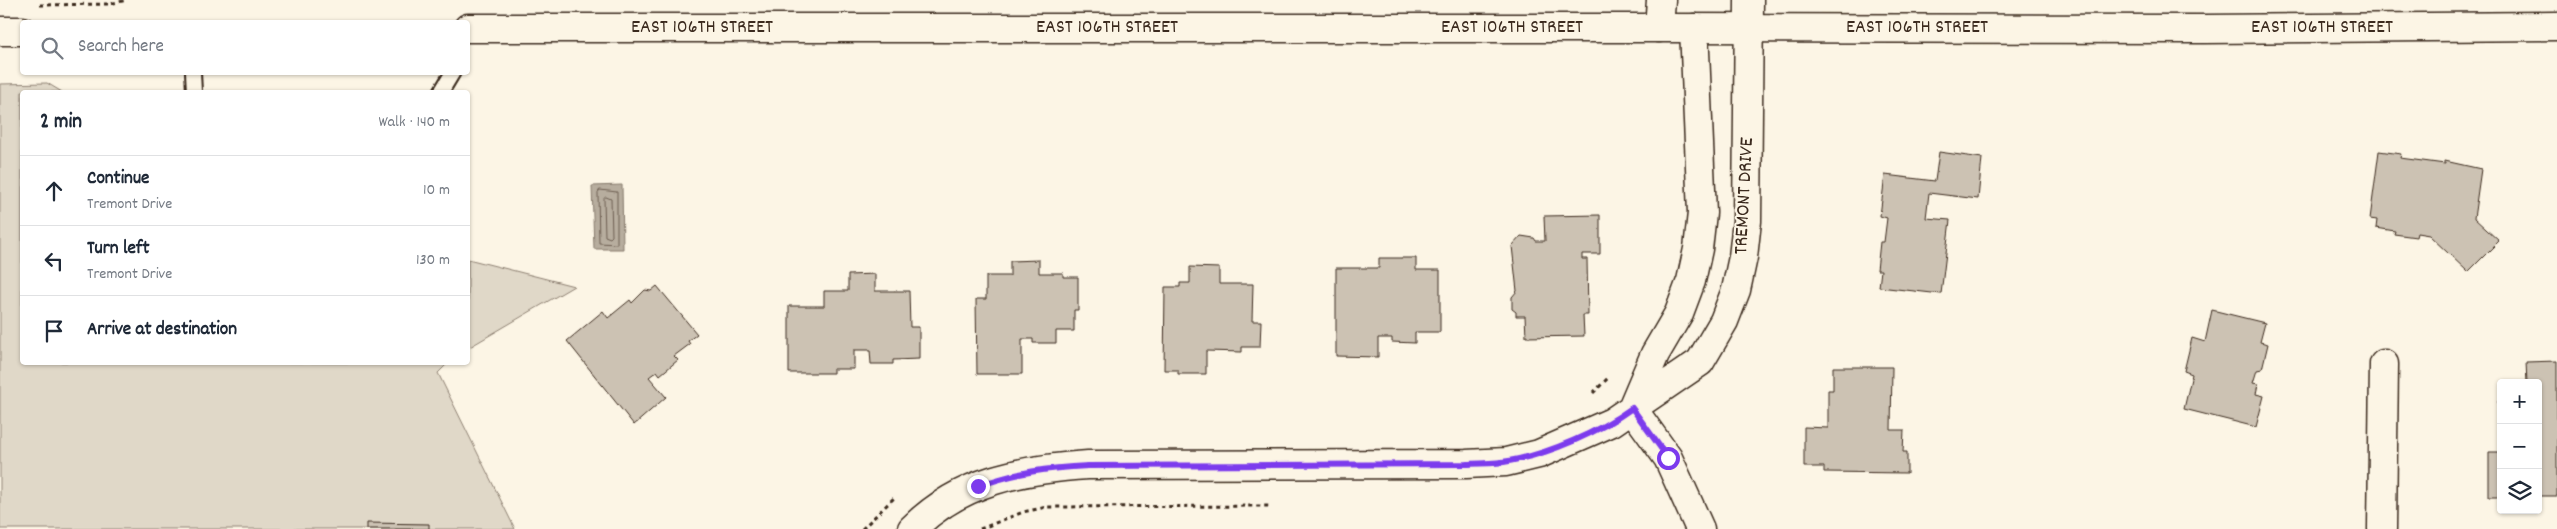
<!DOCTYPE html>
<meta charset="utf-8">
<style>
body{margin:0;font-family:Dekko,sans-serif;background:#f2f2f3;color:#1f2937}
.controls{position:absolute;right:15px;bottom:15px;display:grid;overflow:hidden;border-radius:5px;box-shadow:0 1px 4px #0004}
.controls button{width:45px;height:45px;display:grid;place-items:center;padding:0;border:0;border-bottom:1px solid #e0e1e3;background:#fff;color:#1f2937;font:25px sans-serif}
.stop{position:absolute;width:15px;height:15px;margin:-11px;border:4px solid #7c3aed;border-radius:50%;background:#fff}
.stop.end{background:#7c3aed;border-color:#fff;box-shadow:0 1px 5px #0008}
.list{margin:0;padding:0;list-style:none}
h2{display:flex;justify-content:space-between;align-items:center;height:65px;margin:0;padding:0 20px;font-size:21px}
h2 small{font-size:16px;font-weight:400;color:#747a83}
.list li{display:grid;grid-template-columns:32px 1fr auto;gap:15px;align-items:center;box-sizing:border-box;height:70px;padding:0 20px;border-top:1px solid #e0e1e3}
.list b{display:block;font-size:19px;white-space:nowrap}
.list p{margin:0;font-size:16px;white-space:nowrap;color:#747a83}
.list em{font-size:16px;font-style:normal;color:#747a83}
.icon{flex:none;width:28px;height:28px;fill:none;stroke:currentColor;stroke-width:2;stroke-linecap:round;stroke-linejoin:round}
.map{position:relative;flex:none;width:2557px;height:529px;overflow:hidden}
.search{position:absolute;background:#fff;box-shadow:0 1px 4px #0004;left:20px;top:20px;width:450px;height:55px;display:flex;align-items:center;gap:12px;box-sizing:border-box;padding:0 18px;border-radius:5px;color:#747a83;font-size:19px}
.panel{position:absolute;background:#fff;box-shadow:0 1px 4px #0004;left:20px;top:90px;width:450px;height:275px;border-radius:5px}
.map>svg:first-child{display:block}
.green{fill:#e0d8c8;stroke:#8e8173}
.water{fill:#b7ad9e;stroke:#85796b}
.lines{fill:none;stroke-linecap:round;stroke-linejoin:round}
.shore{stroke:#6d5e51;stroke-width:1}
.building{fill:#ccc2b3;stroke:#3b2a1e}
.lane-casing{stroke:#3b2a1e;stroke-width:18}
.street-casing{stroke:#3b2a1e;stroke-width:31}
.secondary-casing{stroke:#3b2a1e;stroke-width:31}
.path{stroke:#3b2a1e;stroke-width:3;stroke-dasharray:4 4;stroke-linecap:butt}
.lane{stroke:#fcf5e5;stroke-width:14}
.street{stroke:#fcf5e5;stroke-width:28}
.secondary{stroke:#fcf5e5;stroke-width:28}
.route{stroke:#7c3aed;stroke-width:6}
.labels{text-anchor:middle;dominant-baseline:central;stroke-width:4;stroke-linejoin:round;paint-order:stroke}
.street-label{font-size:20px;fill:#3b2a1e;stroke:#fcf5e5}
</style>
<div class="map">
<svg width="2557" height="529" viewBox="0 0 2557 529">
<rect width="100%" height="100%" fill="#fcf5e5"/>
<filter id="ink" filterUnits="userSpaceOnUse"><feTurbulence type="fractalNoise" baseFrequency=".02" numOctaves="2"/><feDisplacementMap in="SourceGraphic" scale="10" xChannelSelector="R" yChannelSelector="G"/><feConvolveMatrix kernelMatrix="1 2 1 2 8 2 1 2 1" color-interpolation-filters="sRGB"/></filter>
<g filter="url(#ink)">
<!-- green -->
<path class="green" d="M47,83L62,92H22V362L448,363L438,373L515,529H0V84Z
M468,259L574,286L468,348Z"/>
<!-- water -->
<path class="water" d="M622,185L623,249H594L592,186Z"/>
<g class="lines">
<!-- shore -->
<path class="shore" d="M600,190L617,192V244L599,243L598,193Z
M606,197L611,199L612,236L610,238L605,236L604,199Z"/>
</g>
<!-- building -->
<path class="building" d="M2379,151L2401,154L2400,158L2445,164V161L2481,169L2474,218L2499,241L2468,272L2429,235L2417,233L2416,237L2394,234L2395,231L2376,228L2377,220L2370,219Z
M1939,152L1982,158L1978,199L1929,193L1926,218L1950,220L1941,294L1879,287L1881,270H1877L1880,242H1884L1887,218L1880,216L1885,175L1935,181Z
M1600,215V254H1582V259H1587L1588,315H1583L1584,336L1526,337L1525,316H1516V312L1512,309V297L1517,291L1512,246L1521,236L1534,238L1536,241H1545L1544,216Z
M1379,258H1416V270H1440V332H1415V343L1392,342V338H1378V357L1336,356V268H1379Z
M1039,260V273H1063V277H1078V310H1074V331H1056V343H1033V339H1022V374H977L976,299H986V276H1010V261Z
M1190,267L1219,268V284H1253L1252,321H1261L1260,347H1242V352L1206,351V374H1178V370H1164L1165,287H1180V283H1190Z
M875,274V291H909L910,327H919V359L893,360V364H871L870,350H854V369H833V373H789V306H824V291H848V275Z
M657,286L697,334L688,341L690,344L674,356L678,360L660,375L657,371L649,377L666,397L634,425L567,341L603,311L608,318L630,300L632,303L645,290L651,291Z
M2212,310L2265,323L2260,342L2268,344L2262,369L2257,370L2253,383L2258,384L2256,394L2264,396L2256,427L2184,409L2192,374L2184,371L2192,338L2205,342Z
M2557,361V496H2538V383H2527L2526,362Z
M1833,367H1892L1891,430H1904L1903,452H1907V473L1824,472V467H1804V427L1828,428V390H1833Z
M2498,401H2501V427H2498Z
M2489,452H2501V497H2489Z
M367,523L429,524V529H367Z"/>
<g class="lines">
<defs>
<path id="lane" d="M193,72L194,92
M441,92L453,72"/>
<path id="street" d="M468,28H1659L1661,0
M0,31H22
M1632,408L1655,354L1679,313L1691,281L1698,249L1702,213L1694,28
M1632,408L1668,458L1700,529
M912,529C961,480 1023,469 1088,465L1466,464L1506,462L1539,454L1612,422L1700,362L1724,321L1736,290L1743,257L1747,221L1749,0
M2382,529L2384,364"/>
<path id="secondary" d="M1659,28L2205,29L2557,26"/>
</defs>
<!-- lane casing -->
<use href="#lane" class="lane-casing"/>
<!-- street casing -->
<use href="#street" class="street-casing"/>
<!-- secondary casing -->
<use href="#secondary" class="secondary-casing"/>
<!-- path -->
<path class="path" d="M40,5L109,4L127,0
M1593,393L1608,378
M862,529L895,497
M980,529L1023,512L1047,507L1269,506"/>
<!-- lane -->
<use href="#lane" class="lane"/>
<!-- street -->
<use href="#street" class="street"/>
<!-- secondary -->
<use href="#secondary" class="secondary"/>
</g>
</g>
<g class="lines" filter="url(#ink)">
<!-- route -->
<path class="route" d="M978,486C1018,472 1046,468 1088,466L1466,464C1480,463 1495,464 1509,461C1549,454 1599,432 1632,408L1668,458"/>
</g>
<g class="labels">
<!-- street labels -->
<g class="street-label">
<text x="702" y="28">EAST 106TH STREET</text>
<text x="1107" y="28">EAST 106TH STREET</text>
<text x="1512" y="28">EAST 106TH STREET</text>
<text x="1917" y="28">EAST 106TH STREET</text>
<text x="2322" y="28">EAST 106TH STREET</text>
<text transform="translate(1745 196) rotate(-87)">TREMONT DRIVE</text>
</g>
</g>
</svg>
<div class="controls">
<button>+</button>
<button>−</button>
<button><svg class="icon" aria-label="layers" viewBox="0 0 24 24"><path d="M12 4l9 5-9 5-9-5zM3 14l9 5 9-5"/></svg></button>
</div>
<div class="stop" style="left:1668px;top:458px"></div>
<div class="stop end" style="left:978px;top:486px"></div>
<div class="search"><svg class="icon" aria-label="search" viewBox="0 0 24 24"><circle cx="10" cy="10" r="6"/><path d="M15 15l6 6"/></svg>Search here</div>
<section class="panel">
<h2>2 min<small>Walk · 140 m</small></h2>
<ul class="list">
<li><svg class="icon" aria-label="ahead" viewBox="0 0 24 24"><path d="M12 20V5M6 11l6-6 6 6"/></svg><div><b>Continue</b><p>Tremont Drive</p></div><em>10 m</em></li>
<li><svg class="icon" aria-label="left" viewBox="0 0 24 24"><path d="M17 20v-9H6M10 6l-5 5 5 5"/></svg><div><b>Turn left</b><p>Tremont Drive</p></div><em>130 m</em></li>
<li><svg class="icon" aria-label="arrive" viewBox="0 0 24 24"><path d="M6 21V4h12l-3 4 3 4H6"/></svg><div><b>Arrive at destination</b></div></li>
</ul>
</section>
</div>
